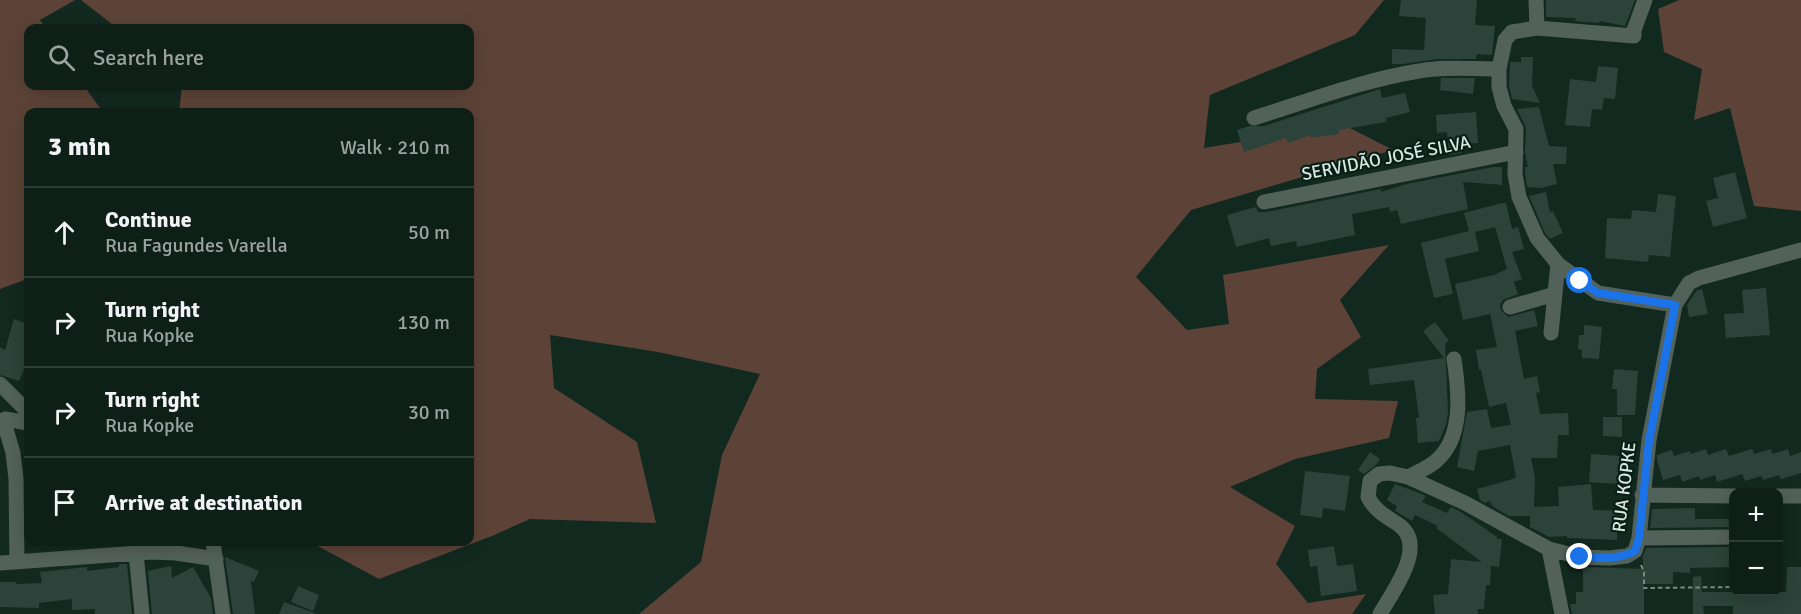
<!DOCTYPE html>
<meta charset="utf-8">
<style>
body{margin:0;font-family:Signika,sans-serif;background:#1c2c25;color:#f1f3f6}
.controls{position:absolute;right:18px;bottom:18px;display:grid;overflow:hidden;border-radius:12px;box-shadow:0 3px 15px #0003}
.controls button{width:54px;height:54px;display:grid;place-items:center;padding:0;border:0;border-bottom:2px solid #2e3d37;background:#0e1f18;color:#f1f3f6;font:30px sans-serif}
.stop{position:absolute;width:18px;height:18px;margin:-14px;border:4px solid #1a73e8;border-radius:50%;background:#fff}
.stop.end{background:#1a73e8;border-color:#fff;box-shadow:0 2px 6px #0008}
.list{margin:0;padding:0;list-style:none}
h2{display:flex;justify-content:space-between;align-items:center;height:78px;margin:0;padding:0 24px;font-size:26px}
h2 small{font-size:20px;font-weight:400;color:#9ba2a2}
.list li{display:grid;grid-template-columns:39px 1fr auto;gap:18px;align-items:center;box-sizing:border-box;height:90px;padding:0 24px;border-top:2px solid #2e3d37}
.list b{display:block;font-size:22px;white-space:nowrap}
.list p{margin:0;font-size:20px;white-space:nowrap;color:#9ba2a2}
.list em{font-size:20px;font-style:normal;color:#9ba2a2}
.icon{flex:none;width:33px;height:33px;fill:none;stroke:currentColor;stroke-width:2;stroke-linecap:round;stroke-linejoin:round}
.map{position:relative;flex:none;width:1801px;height:614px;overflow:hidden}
.search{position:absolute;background:#0e1f18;box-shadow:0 3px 15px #0003;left:24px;top:24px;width:450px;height:66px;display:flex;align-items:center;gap:15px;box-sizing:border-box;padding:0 21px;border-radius:12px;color:#9ba2a2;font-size:22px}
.panel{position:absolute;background:#0e1f18;box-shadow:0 3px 15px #0003;left:24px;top:108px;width:450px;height:438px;border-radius:12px}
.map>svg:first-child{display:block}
.forest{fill:#5d4337}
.building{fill:#2b433a}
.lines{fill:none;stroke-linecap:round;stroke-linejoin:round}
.path{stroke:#778a82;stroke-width:2;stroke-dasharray:4.5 3;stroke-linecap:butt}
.minor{stroke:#53615b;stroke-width:15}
.route{stroke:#1a73e8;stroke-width:8}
.labels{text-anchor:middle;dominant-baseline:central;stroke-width:4.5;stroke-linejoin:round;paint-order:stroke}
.street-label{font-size:18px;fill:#dae8e2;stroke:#081f17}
</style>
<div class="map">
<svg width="1801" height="614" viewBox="0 0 1801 614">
<rect width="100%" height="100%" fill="#122920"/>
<!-- forest -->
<path class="forest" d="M0,0H75L40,20L46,28H28V86H84L103,112H28V273L27,279L0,289Z
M81,0H1384L1355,35L1210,95L1204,148L1344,125L1393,150L1191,210L1136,277L1187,330L1229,324L1223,275L1389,245L1340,300L1361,337L1317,369L1315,399L1398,401L1389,438L1295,459L1230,487L1295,526L1276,564L1308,603L1366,594L1352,614H639L701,562L722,455L760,374L658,352L550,335L554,388L637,442L656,523L530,519L492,536L379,579L310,542H470V112H179L182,86H470V28H117Z
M1679,0H1801V211L1754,206L1730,108L1694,120L1702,69L1664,52L1658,9Z"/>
<!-- building -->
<path class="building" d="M1401,0H1477L1475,25L1495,26L1492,55L1477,54L1476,59H1438L1402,64H1392V49L1424,50L1426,18L1399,16Z
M1546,0H1635L1625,26L1600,21L1599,23L1575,21L1576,18L1546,17Z
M1521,57H1533L1532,86L1540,103L1512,99L1509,86L1510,62H1521Z
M1598,66L1618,68L1615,99L1604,98L1602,110L1592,109L1590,127L1565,125L1570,79L1596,82Z
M1441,78H1475L1473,94L1440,90Z
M1380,89L1382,98L1405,93L1410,112L1386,118V122L1339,130V134L1311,138V135L1288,143L1286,138L1244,152L1237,130L1249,126H1264Z
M1539,107L1549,146L1567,147L1566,164H1553L1557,184L1541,188L1527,187L1525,173V167H1528L1525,153L1526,128L1517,109Z
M1476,112L1478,143L1460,144L1461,153L1449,155L1447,132L1437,133L1436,115Z
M1493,167H1502V185L1463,182L1468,209L1401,224L1397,210L1390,212L1389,207L1352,214L1355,235L1297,247L1296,241L1271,246L1269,238L1236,247L1227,215L1256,207L1258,212H1266L1381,189V192L1407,184Z
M1735,172L1747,218L1713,227L1706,201L1718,198L1713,178Z
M1546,192L1550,212L1553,211L1563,233L1550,239L1545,233L1529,196Z
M1658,194L1676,196L1670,257L1649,255L1648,262L1605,258L1607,218L1631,219L1632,210L1656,212Z
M1502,203H1506L1512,229L1518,227L1524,249L1512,252L1522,279L1514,282L1518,294L1503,300L1500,305L1501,310L1508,317L1534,310L1538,326L1515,331L1524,379L1537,376L1540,392L1536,393L1540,414L1568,413L1569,435H1558L1557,458H1531L1535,478L1534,507L1559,506L1558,487L1591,484L1593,510L1624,511L1623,532H1617V540L1567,538V536L1549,537L1530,527V516H1509L1492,506L1490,501L1485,503L1480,500L1477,489L1516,478L1510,445L1478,451L1474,471L1457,467L1467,412L1487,409L1491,428L1511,425L1506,403L1489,407L1481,370H1479L1476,350L1497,347L1490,314L1463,320L1455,284L1494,275L1507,269L1495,227L1475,232L1479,251L1445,259L1453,294L1434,298L1421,243L1469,231L1464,213Z
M1766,288L1770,335L1726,338L1724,314L1744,313L1742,290Z
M1702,289L1708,314L1689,317L1687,305L1696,291Z
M14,319L28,324V353L25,361L27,362L19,381L0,375V347L5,350Z
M1435,322L1449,341L1445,344L1448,412L1446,425L1439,441L1418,443L1416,418H1419L1414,380L1370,385L1368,369L1444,358L1423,331Z
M1584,325L1602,327L1599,359L1582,358V350L1578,349L1579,335H1584Z
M1614,369L1638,371L1635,415H1617V389H1612Z
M1603,417H1622V437L1603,436Z
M1706,449L1708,455L1726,449L1729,456L1752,449L1754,454L1771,449L1772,454L1788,449L1790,456L1801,452V473L1781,479L1779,475L1763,480L1761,476L1745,481L1742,474L1717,482L1715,475L1700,480L1699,476L1682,482L1680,475L1663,480L1657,460V455L1672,450L1674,456L1690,451L1691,454Z
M1370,452L1380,459L1376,465L1364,474L1358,470Z
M1591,454L1620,456L1617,484L1589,482Z
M28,458V534H26L24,459Z
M1305,471L1350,476L1345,511L1323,508L1322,518L1300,515Z
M1395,484L1422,494L1426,496L1422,502L1447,513L1451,507L1461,512L1497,537V539H1502L1499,567L1491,566L1490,585H1486L1484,609H1478V614H1435L1433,595L1448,594L1451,559L1482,562L1436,528L1438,526L1415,515L1412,521L1395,511L1397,506L1387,500Z
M1695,508V519H1734V527L1650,528L1652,509Z
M1334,546L1337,566L1353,564L1357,591L1321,596L1317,566L1310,567L1308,550Z
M1734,547V567L1690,568V573L1673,572V584H1644V614H1572L1570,604H1576V592H1583V567L1643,569V556L1646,548Z
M225,557L259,571L254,582L251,581L255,614H233Z
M119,564H127L132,614H95V609L72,610V599L39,603V608L0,607V582H16V584L42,583L40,572L87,567V571L119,567Z
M171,566L172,578L193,567L211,598L213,614H152L148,571Z
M1787,567H1801V614H1733V606H1703L1704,614H1693V577L1701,576L1702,592H1786Z
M298,586L319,595L313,611L291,602Z
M284,602L315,613L314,614H279Z"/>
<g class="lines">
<!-- path -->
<path class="path" d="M1641,565L1644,572V588L1734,587
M1778,587H1780"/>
<!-- minor -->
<path class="minor" d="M1536,0L1537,28
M1645,0L1634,30V36L1537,28L1512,32L1505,40L1499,69V87L1504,106L1516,129L1515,174L1519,197L1537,238L1558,264L1598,293L1675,305
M1254,118C1308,101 1363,80 1419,71C1445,66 1472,69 1499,69
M1264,202L1516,152
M1510,307L1555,294
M1551,333L1558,264
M0,384L28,412
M1408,477C1418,472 1428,468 1436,461C1464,437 1459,392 1454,359
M1642,495L1734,496
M1778,496H1801
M1639,538L1734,537
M213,542L223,614
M1549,549L1562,614
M136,553L142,614
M17,562L16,479L13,453L4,422L5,419L28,423
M0,563L152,552L176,553L216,559
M1380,614C1393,591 1428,546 1399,525C1387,517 1374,510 1368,497L1370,481L1379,474L1390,473L1408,477L1465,503L1549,549L1580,557L1609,558L1627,556L1635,551L1639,538L1649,440L1675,305L1689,283L1699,278L1801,250"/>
</g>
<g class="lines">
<!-- route -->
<path class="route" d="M1580,557C1599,558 1618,560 1635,551L1639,538L1649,441L1675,305L1598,293L1580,281"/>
</g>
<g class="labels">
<!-- street labels -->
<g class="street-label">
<text transform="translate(1386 158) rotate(-11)">SERVIDÃO JOSÉ SILVA</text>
<text transform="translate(1624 487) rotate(-83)">RUA KOPKE</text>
</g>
</g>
</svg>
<div class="controls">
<button>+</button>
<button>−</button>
</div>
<div class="stop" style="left:1580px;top:281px"></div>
<div class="stop end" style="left:1580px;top:557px"></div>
<div class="search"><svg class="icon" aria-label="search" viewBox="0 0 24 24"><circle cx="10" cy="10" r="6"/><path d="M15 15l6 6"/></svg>Search here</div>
<section class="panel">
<h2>3 min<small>Walk · 210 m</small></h2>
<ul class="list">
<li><svg class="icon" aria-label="ahead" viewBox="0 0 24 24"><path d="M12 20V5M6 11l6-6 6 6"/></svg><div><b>Continue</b><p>Rua Fagundes Varella</p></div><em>50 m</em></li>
<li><svg class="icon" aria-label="right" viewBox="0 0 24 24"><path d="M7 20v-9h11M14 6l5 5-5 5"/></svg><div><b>Turn right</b><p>Rua Kopke</p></div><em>130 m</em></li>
<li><svg class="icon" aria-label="right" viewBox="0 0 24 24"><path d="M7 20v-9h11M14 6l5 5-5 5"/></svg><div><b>Turn right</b><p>Rua Kopke</p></div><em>30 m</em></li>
<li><svg class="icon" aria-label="arrive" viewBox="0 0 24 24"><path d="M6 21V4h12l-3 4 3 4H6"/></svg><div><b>Arrive at destination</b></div></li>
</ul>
</section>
</div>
